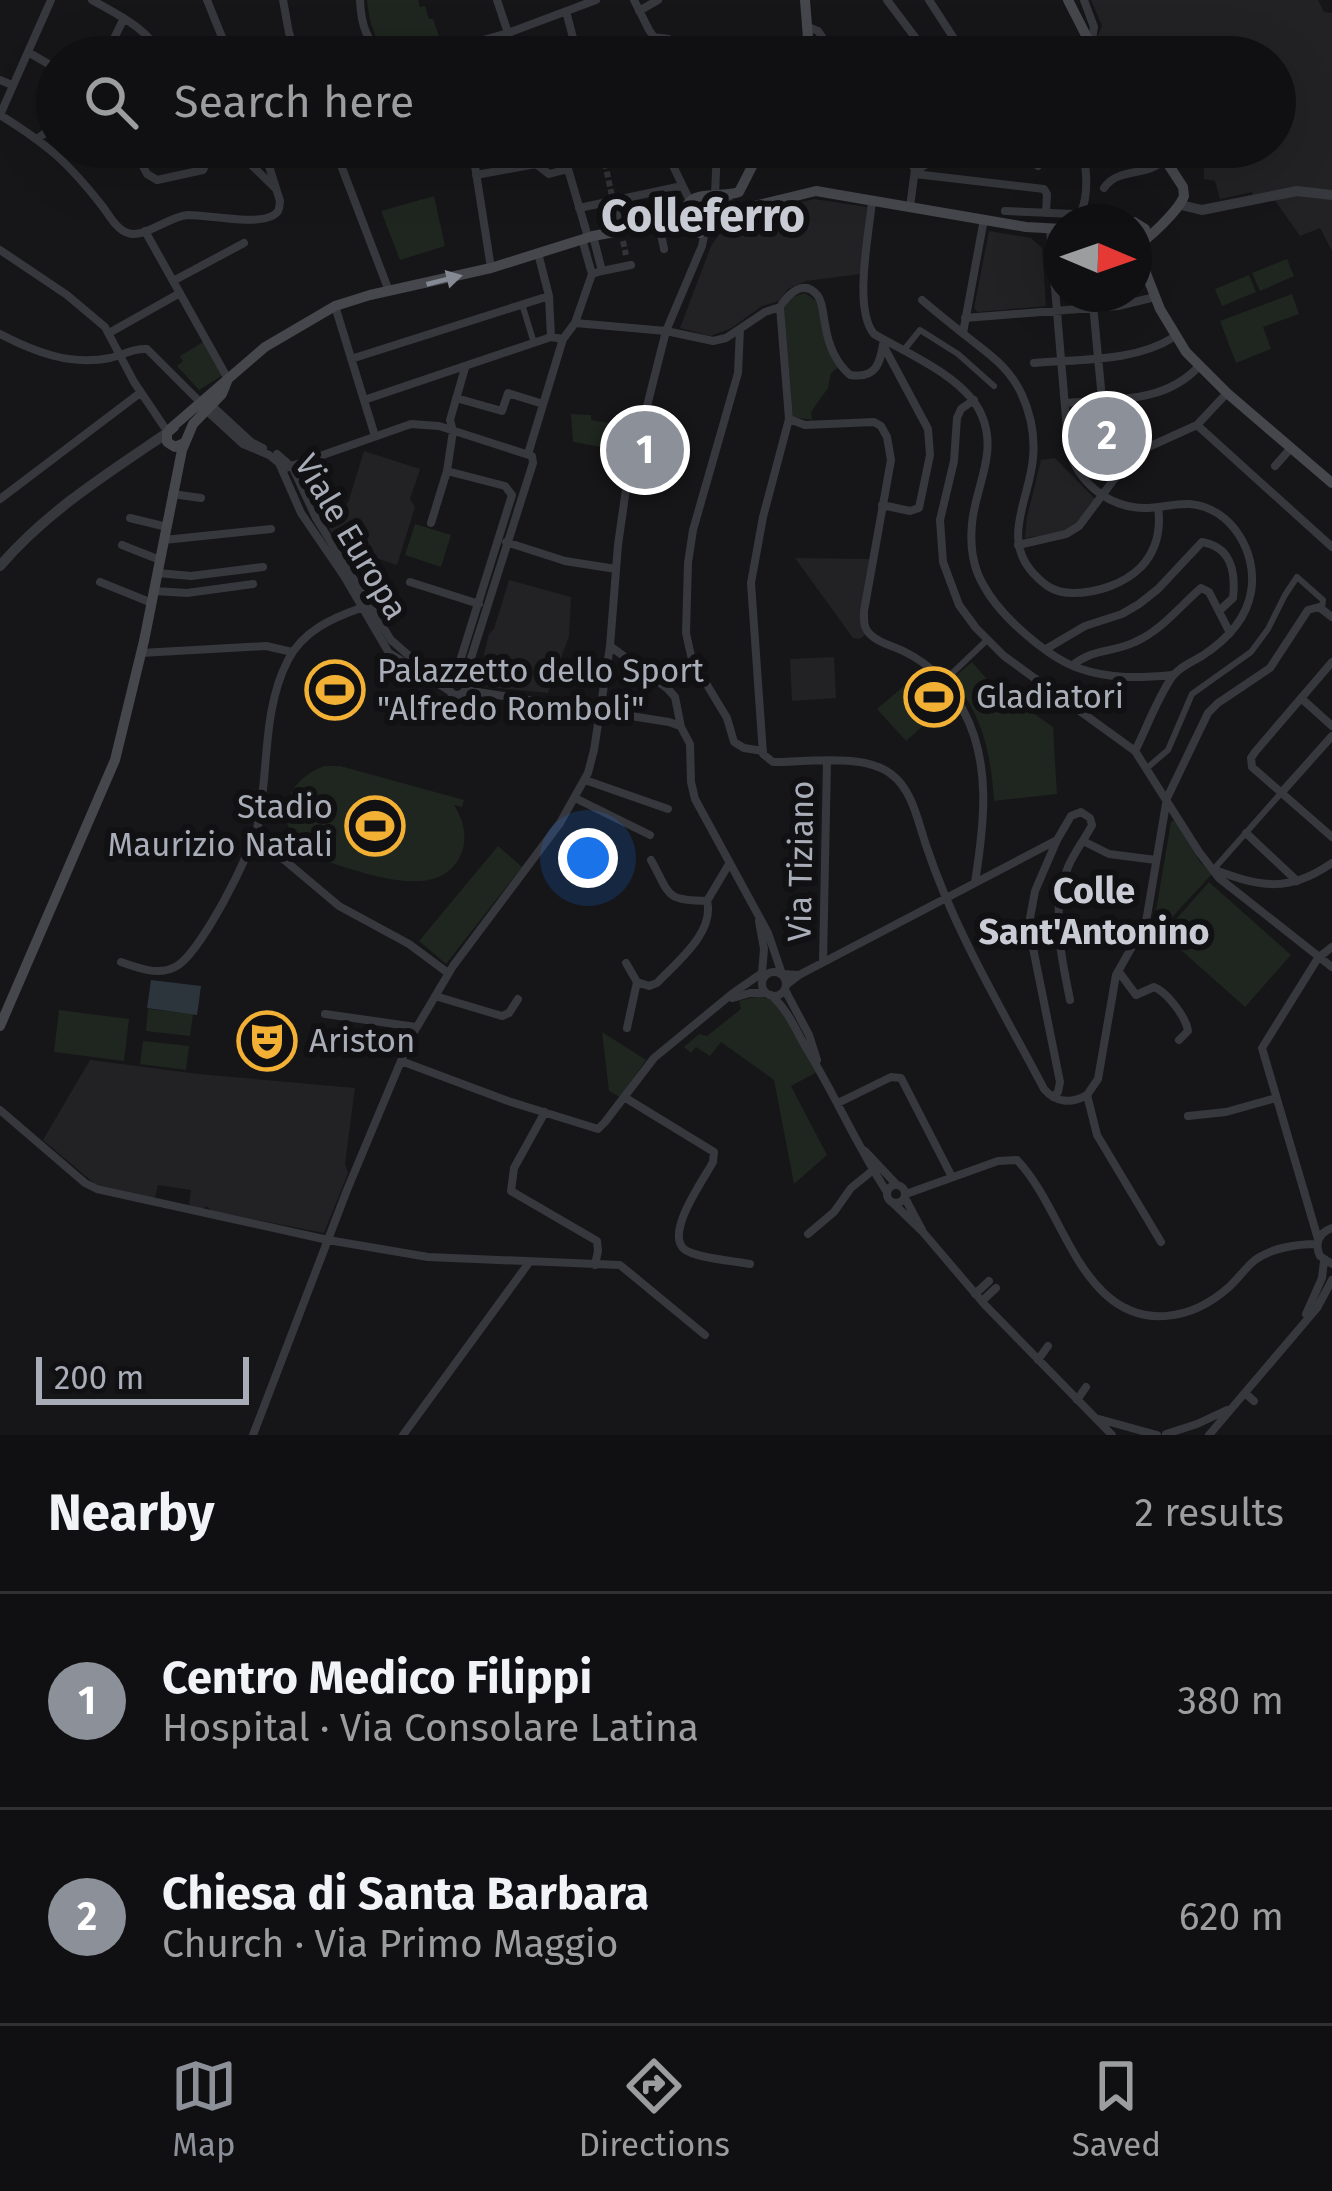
<!DOCTYPE html>
<meta charset="utf-8">
<style>
body{margin:0;font-family:"Fira Sans",sans-serif;background:#19191b;color:#f1f3f6}
.compass{position:absolute;left:1044px;top:204px;width:108px;height:108px;border-radius:50%;background:#101012;box-shadow:0 12px 48px #0002;rotate:92deg}
.scale{position:absolute;left:36px;bottom:30px;width:213px;box-sizing:border-box;padding-left:12px;border:6px solid #a8adb8;border-top:0;font-size:33px;line-height:42px;white-space:nowrap;color:#a8adb8;-webkit-text-stroke:9px #111113;paint-order:stroke}
.you{position:absolute;left:588px;top:858px;width:42px;height:42px;margin:-30px;border:9px solid #fff;border-radius:50%;background:#1a73e8;box-shadow:0 0 0 18px #1a73e833}
.badge{display:grid;place-items:center;width:78px;height:78px;border-radius:50%;background:#8c9099;color:#fff;font-size:39px;font-weight:700}
.pin{position:absolute;translate:-50% -50%;border:6px solid #fff;box-shadow:0 3px 12px #0006}
.list{margin:0;padding:0;list-style:none}
h2{display:flex;justify-content:space-between;align-items:center;height:156px;margin:0;padding:0 48px;font-size:51px}
h2 small{font-size:39px;font-weight:400;color:#9c9d9f}
.list li{display:grid;grid-template-columns:78px 1fr auto;gap:36px;align-items:center;box-sizing:border-box;height:216px;padding:0 48px;border-top:3px solid #303032}
.list b{display:block;font-size:45px;white-space:nowrap}
.list p{margin:0;font-size:39px;white-space:nowrap;color:#9c9d9f}
.list em{font-size:39px;font-style:normal;color:#9c9d9f}
.icon{flex:none;width:66px;height:66px;fill:none;stroke:currentColor;stroke-width:2;stroke-linecap:round;stroke-linejoin:round}
.map{position:relative;flex:none;width:1332px;height:1435px;overflow:hidden}
.search{position:absolute;background:#101012;box-shadow:0 12px 48px #0002;left:36px;right:36px;top:36px;height:132px;display:flex;align-items:center;gap:30px;box-sizing:border-box;padding:0 42px;border-radius:66px;color:#9c9d9f;font-size:45px}
.sheet{height:588px;background:#101012}
nav{display:flex;justify-content:space-around;align-items:center;box-sizing:border-box;height:168px;border-top:3px solid #303032;background:#101012;font-size:33px;color:#9c9d9f}
nav a{display:grid;justify-items:center;gap:6px}
nav .on{color:#8c9099}
.map>svg:first-child{display:block}
.built{fill:#222225}
.green{fill:#1e261f}
.water{fill:#2c353c}
.lines{fill:none;stroke-linecap:round;stroke-linejoin:round}
.pedestrian-tunnel{stroke:#333438;stroke-width:6;stroke-dasharray:6 3;stroke-linecap:butt}
.pedestrian{stroke:#37383d;stroke-width:6}
.minor{stroke:#37383d;stroke-width:8}
.tertiary{stroke:#37383d;stroke-width:10}
.secondary{stroke:#45474d;stroke-width:10}
.oneway{fill:#858993}
.labels{text-anchor:middle;dominant-baseline:central;stroke-width:12;stroke-linejoin:round;paint-order:stroke}
.street-label{font-size:33px;fill:#a8adb8;stroke:#111113}
.poi-label{font-size:33px;fill:#a8adb8;stroke:#111113;text-anchor:start}
.neighbourhood-label{font-size:36px;font-weight:bold;fill:#c9ccd4;stroke:#111113}
.district-label{font-size:45px;font-weight:bold;fill:#c9ccd4;stroke:#111113}
</style>
<div class="map">
<svg width="1332" height="1435" viewBox="0 0 1332 1435">
<rect width="100%" height="100%" fill="#161618"/>
<!-- built -->
<path class="built" d="M1091,0H1318L1324,12L1332,13V251L1320,228L1300,236L1274,199H1253L1252,192L1220,199L1215,181L1204,179V147H1275V57H1102L1094,44L1102,26Z
M814,199L867,207L861,274L806,281L788,289L779,301L762,306L730,329L710,336L680,328L711,246L720,233L737,219Z
M989,231L1031,238L1042,248L1046,306L978,312L974,308Z
M364,451L420,469L410,499L415,507L397,565L352,550L351,540L331,532L322,513L348,503Z
M1055,458L1098,502L1086,516L1064,532L1025,538L1027,517L1041,460Z
M795,558L870,559L866,634L860,639L853,638Z
M509,580L571,597L569,636L548,693L487,687L478,679L489,634L494,629Z
M834,657L836,698L792,701L790,659Z
M90,1060L199,1074L355,1088L345,1164L348,1173L324,1233L212,1211L206,1206L203,1209L189,1205L191,1190L158,1185L155,1198L95,1184L43,1140Z"/>
<!-- green -->
<path class="green" d="M367,0H418L420,7L425,6L429,19H433L441,42C429,46 414,54 402,54C375,54 369,20 367,0Z
M434,196L445,246L400,260L381,211Z
M715,199L722,204L721,212L701,225L694,224L691,217V207Z
M1287,259L1294,276L1260,291L1252,273Z
M1249,275L1256,292L1222,306L1215,289Z
M805,293L818,302L839,367L831,373L828,388L811,412L812,420L793,417L784,309L790,298Z
M1292,294L1299,314L1263,327L1271,349L1236,363L1220,321Z
M203,342L223,375L199,390L177,366L183,361L180,356Z
M571,414L591,415V420L635,427L630,452L573,442Z
M415,524L451,535L441,567L405,555Z
M972,662L991,684L1053,727L1057,794L994,801C991,755 983,715 952,679Z
M904,686L932,718L906,741L877,709Z
M324,766H340L464,800L462,807L454,805C465,823 469,842 458,860C432,904 354,868 314,858C273,830 278,784 324,766Z
M1175,820L1200,862L1212,874L1151,940L1171,822Z
M498,846L522,867L446,964L419,941Z
M1209,882L1291,955L1245,1007L1163,934Z
M759,996L777,1002L817,1072L791,1086L827,1155L794,1184L774,1080L721,1042L710,1056L696,1047L691,1053L684,1047L699,1034L707,1036L741,1009L739,1001Z
M148,1009L193,1014L190,1036L146,1031Z
M59,1010L129,1019L124,1061L54,1052Z
M602,1032L646,1060L620,1097L609,1091Z
M143,1041L189,1046L186,1070L140,1064Z"/>
<!-- water -->
<path class="water" d="M151,980L201,986L197,1015L147,1008Z"/>
<g class="lines">
<!-- pedestrian-tunnel -->
<path class="pedestrian-tunnel" d="M603,154L612,196
M623,241L626,255"/>
<!-- pedestrian -->
<path class="pedestrian" d="M603,152V154
M522,304L534,343
M903,351L920,330L958,354L994,386
M943,682L987,640
M1147,768L1168,750L1192,694L1251,652L1268,629L1285,595L1297,577L1323,600L1322,608
M1213,870L1282,792"/>
<!-- minor -->
<path class="minor" d="M51,0L0,115C47,144 69,163 103,207C109,215 117,230 128,233C144,239 169,216 188,215C209,215 254,225 272,216C280,212 279,209 280,201L263,147
M92,0C120,16 146,27 163,57
M207,0L230,57
M283,0L289,33L298,57
M360,0C361,24 366,42 386,57
M497,0L516,57
M634,0L649,30L668,57
M887,0L930,57
M929,0L966,57
M1084,0L1094,27L1091,45
M566,11L578,57
M639,11L658,0
M808,27L818,31L836,57
M653,37L669,39L697,57
M28,52L57,69
M105,57L124,18
M422,57L508,33L596,0
M0,80L12,85
M38,138L57,125
M133,147L147,174L157,180L203,170L208,160L205,147
M233,147L276,189
M282,147C306,170 308,165 336,154
M334,147L389,291
M472,147L491,268
M497,147L501,170
M559,147L568,169L588,237
M664,147L690,201
M900,147L915,169L910,207
M1035,154L1042,158L1038,166L1031,160Z
M915,171L952,149
M915,174L1044,189L1047,194L1046,213
M476,175L536,164L549,174L568,169
M1104,188C1118,167 1147,177 1164,160
M715,195L717,147
M613,200L621,231
M725,200L740,208
M872,201C869,234 853,309 874,334C908,354 967,378 982,416C998,454 975,487 972,524C970,545 973,568 984,586C1000,616 1049,659 1081,669C1110,679 1141,678 1172,675
M579,208L682,186
M1005,211L1074,214L1081,212C1089,194 1087,166 1081,147
M659,224L664,249
M1050,229L1068,442C1073,479 1107,508 1145,508C1160,508 1175,503 1190,504C1232,508 1258,553 1251,592C1246,621 1225,641 1202,656C1192,662 1179,667 1172,677C1157,699 1147,727 1135,751
M145,231L228,379
M582,239L592,274L602,271L593,236
M0,250L67,295L105,327L134,382L167,431
M538,253L549,296L551,337
M602,271L631,265
M173,281L244,243
M1092,294L1102,399
M922,300C936,312 951,324 965,335C988,354 1009,366 1022,395C1031,415 1035,437 1033,458C1030,498 1001,538 1033,573C1045,586 1055,593 1073,593C1097,593 1124,584 1141,567C1157,550 1161,529 1158,507
M335,306L375,436
M965,318L1118,306L1155,297
M575,323L666,331L713,341L726,338L765,312L780,307
M740,329L738,373L693,530L688,563L686,633L692,660L727,718L734,742L744,748L763,751
M109,333L180,293
M963,333L984,219
M0,334C35,352 70,366 110,358C124,355 132,348 147,349L201,403
M884,340C880,363 877,379 850,375C835,362 828,344 825,324C823,315 823,303 818,296C804,278 788,294 780,307L789,419L763,517L751,583L763,754L773,762C806,762 864,753 891,774C913,790 918,823 927,848C955,932 1003,1011 1044,1089C1056,1103 1071,1104 1087,1095
M351,359L549,296
M1034,363C1080,359 1135,362 1174,337
M456,398L502,411L508,393L543,404
M1115,398L1120,450L1123,454L1130,455
M364,400L551,337L563,339
M974,400L961,409L957,418L954,461L940,520L943,562L959,605L976,628L1004,656L1135,751L1199,852L1219,878L1332,967
M1065,403C1112,399 1165,404 1199,366
M211,405L251,442L263,448
M206,410L243,444L269,455L279,463L301,513L344,576L389,653L450,691
M789,419L805,425L874,422L881,426L887,437L891,460L864,611C864,621 863,629 872,636C881,644 894,646 905,652C930,664 950,686 963,710C992,763 984,826 975,882
M1197,425L1332,547
M277,454L293,468L316,518L391,640L414,660L451,680
M528,454L563,339L575,323L592,274
M1275,466L1291,448
M283,469L411,424L439,426L532,456L533,463L464,680
M447,471L505,486L512,495L455,677
M172,494L201,498
M0,499L140,393
M882,505L910,511L919,508L930,455L928,429L883,345
M130,518L167,527
M431,523L447,471L453,431L450,420L465,368
M164,540L271,529
M506,542L565,561L616,569
M122,545L160,560
M1018,545L1066,534L1079,526L1133,454L1197,425L1227,393
M158,573L191,576L263,567
M100,582L152,603
M410,582L479,604
M154,591L187,593L253,584
M610,646L668,689L675,697L681,727L690,744L691,782L695,799L768,933L782,974L799,975L786,985
M1046,649L1085,626L1122,614L1139,604L1158,589L1202,542C1231,547 1236,571 1233,598L1219,611
M141,653L266,646L292,652
M1332,662L1255,752L1251,758L1252,767L1332,837
M1073,665C1094,648 1112,653 1135,642C1162,630 1179,607 1201,588L1209,592L1230,633
M448 686a9 9 0 1 1 18 0a9 9 0 1 1-18 0Z
M465,690L669,722L680,726
M1301,698L1332,726
M585,780L668,809
M1282,792L1332,736
M575,798L650,835
M1246,833L1297,881
M1083,841L1109,854L1156,860
M276,853L339,906L409,944L448,973
M651,860C671,896 664,900 707,901L729,864
M1215,870C1261,887 1289,893 1332,863
M759,921L764,949L762,973
M121,962C138,968 158,976 175,967C200,955 252,852 258,824C269,771 262,710 288,660C303,631 332,618 361,608
M823,962L827,761
M626,963L637,982L649,986L657,983C677,962 715,932 707,901
M762 984a12 12 0 1 1 24 0a12 12 0 1 1-24 0Z
M1119,972L1136,995L1154,987C1167,992 1186,1017 1188,1031L1179,1040
M799,975L1057,840
M785,990L809,1035L817,1060
M771,995C789,1011 796,1031 808,1051C836,1097 857,1146 887,1192
M435,996L502,1016L509,1013L518,999
M733,998L750,993H765
M325,1014L416,1027
M627,1028L637,982
M401,1061L508,1101L598,1129L605,1122L654,1058L733,993L762,973
M624,1097L714,1152L713,1162C704,1179 665,1232 684,1249C694,1258 736,1261 750,1264
M1053,1097L1058,1092L1060,1082L1032,943L1030,918L1035,891L1057,840L1071,816L1081,812L1090,818L1092,825C1085,839 1074,852 1068,867C1050,912 1061,954 1070,1000
M838,1103L891,1077L901,1078L952,1177
M0,1110L85,1183L97,1189L328,1240L428,1257L620,1265L705,1335
M545,1112L514,1168L511,1191L597,1241L598,1251L595,1265
M1188,1116L1226,1112L1276,1098
M865,1151L896,1184
M887 1194a9 9 0 1 1 18 0a9 9 0 1 1-18 0Z
M906,1194L998,1161L1017,1160C1052,1197 1067,1258 1104,1293C1142,1329 1192,1320 1229,1287C1238,1279 1245,1268 1255,1260C1271,1248 1297,1244 1317,1244
M905,1198L922,1230
M893,1203L922,1231L985,1305L1112,1435
M1332,1228C1319,1233 1314,1243 1320,1256L1332,1264
M808,1234L834,1212L851,1188L872,1171
M1318,1239L1262,1048L1318,958L1332,947
M1161,1242L1097,1135L1087,1095L1098,1079L1116,975L1146,922L1167,798L1208,713L1218,703L1270,668L1308,610L1319,607L1332,617
M975,1294L989,1281
M982,1301L996,1288
M1306,1314L1322,1278L1324,1261
M1038,1360L1048,1346
M1245,1393L1254,1401
M1077,1400L1086,1387
M1099,1419L1157,1435
M1166,1434L1197,1424L1227,1410
M253,1435L347,1190L411,1037L453,966L560,823L588,773L594,750L610,646L618,545L626,489L666,331L702,246L705,231
M403,1435L528,1264
M1209,1435L1317,1308L1332,1280"/>
<!-- tertiary -->
<path class="tertiary" d="M1181,205L1202,210L1297,191L1332,195
M0,566C46,512 108,473 167,433"/>
<!-- secondary -->
<path class="secondary" d="M1068,0L1097,57
M802,57L808,38L805,0
M684,219L690,229L700,233L734,211L816,191L1026,227L1062,229
M684,219C685,185 717,200 739,192L762,147
M1134,222L1145,229V240
M1134,247C1147,241 1179,210 1184,196L1183,187L1157,147
M1134,250L1140,258L1160,309L1186,352L1227,393L1332,483
M174,427L167,433V442L175,447L184,443
M170,429L265,347L335,306L370,295L491,268L593,236L684,219
M0,1026L115,760L144,641L182,450L193,424L222,394L228,379"/>
</g>
<!-- one-way arrows -->
<defs><path id="oneway-solid" d="M-6-.8H1V-3.2L6.5 0L1 3.2V.8H-6Z" transform="scale(3)"/></defs>
<use class="oneway" href="#oneway-solid" transform="translate(444 280) rotate(-14)"/>
<!-- icons -->
<defs>
<symbol id="stadium-ring" viewBox="-11 -11 22 22"><circle r="9.5" fill="#111113" stroke="#f2b134" stroke-width="1.5"/><path d="M0-5a6.5 5 0 1 0 0 10a6.5 5 0 1 0 0-10ZM-3.5-1.8h7v3.6h-7Z" fill="#f2b134"/></symbol>
<symbol id="theatre-ring" viewBox="-11 -11 22 22"><circle r="9.5" fill="#111113" stroke="#f2b134" stroke-width="1.5"/><path d="M-5-5.5Q0-4 5-5.5V0Q5 5 0 6Q-5 5-5 0ZM-3.3-2.5H-1v1.5H-3.3ZM1-2.5H3.3v1.5H1ZM-2.8 1Q0 5.5 2.8 1Z" fill="#f2b134"/></symbol>
</defs>
<g fill-rule="evenodd">
<use href="#stadium-ring" x="302" y="657" width="66" height="66"/>
<use href="#stadium-ring" x="901" y="664" width="66" height="66"/>
<use href="#stadium-ring" x="342" y="793" width="66" height="66"/>
<use href="#theatre-ring" x="234" y="1008" width="66" height="66"/>
</g>
<g class="labels">
<!-- street labels -->
<g class="street-label">
<text transform="translate(351 537) rotate(59)">Viale Europa</text>
<text transform="translate(801 861) rotate(-89)">Via Tiziano</text>
</g>
<!-- poi labels -->
<g class="poi-label">
<text x="377" y="671">Palazzetto dello Sport<tspan x="377" dy="38">"Alfredo Romboli"</tspan></text>
<text x="976" y="697">Gladiatori</text>
<text x="333" y="807" text-anchor="end">Stadio<tspan x="333" dy="38">Maurizio Natali</tspan></text>
<text x="309" y="1041">Ariston</text>
</g>
<!-- neighbourhood labels -->
<g class="neighbourhood-label">
<text x="1094" y="891">Colle<tspan x="1094" dy="41">Sant'Antonino</tspan></text>
</g>
<!-- district labels -->
<g class="district-label">
<text x="703" y="216">Colleferro</text>
</g>
</g>
</svg>
<svg class="compass" viewBox="-18 -18 36 36"><path d="M0-13l5 13h-10z" fill="#e53935"/><path d="M0 13l5-13h-10z" fill="#9c9d9f"/></svg>
<div class="scale">200 m</div>
<div class="you"></div>
<div class="pin badge" style="left:645px;top:450px">1</div>
<div class="pin badge" style="left:1107px;top:436px">2</div>
<div class="search"><svg class="icon" aria-label="search" viewBox="0 0 24 24"><circle cx="10" cy="10" r="6"/><path d="M15 15l6 6"/></svg>Search here</div>
</div>
<section class="sheet">
<h2>Nearby<small>2 results</small></h2>
<ul class="list">
<li><span class="badge">1</span><div><b>Centro Medico Filippi</b><p>Hospital · Via Consolare Latina</p></div><em>380 m</em></li>
<li><span class="badge">2</span><div><b>Chiesa di Santa Barbara</b><p>Church · Via Primo Maggio</p></div><em>620 m</em></li>
</ul>
</section>
<nav>
<a class="on"><svg class="icon" aria-label="map" viewBox="0 0 24 24"><path d="M3 6l6-2 6 2 6-2v14l-6 2-6-2-6 2zM9 4v14M15 6v14"/></svg>Map</a>
<a><svg class="icon" aria-label="directions" viewBox="0 0 24 24"><path d="M12 3l9 9-9 9-9-9zM9 14v-3h6M13 9l2 2-2 2"/></svg>Directions</a>
<a><svg class="icon" aria-label="saved" viewBox="0 0 24 24"><path d="M7 4h10v16l-5-4-5 4z"/></svg>Saved</a>
</nav>
